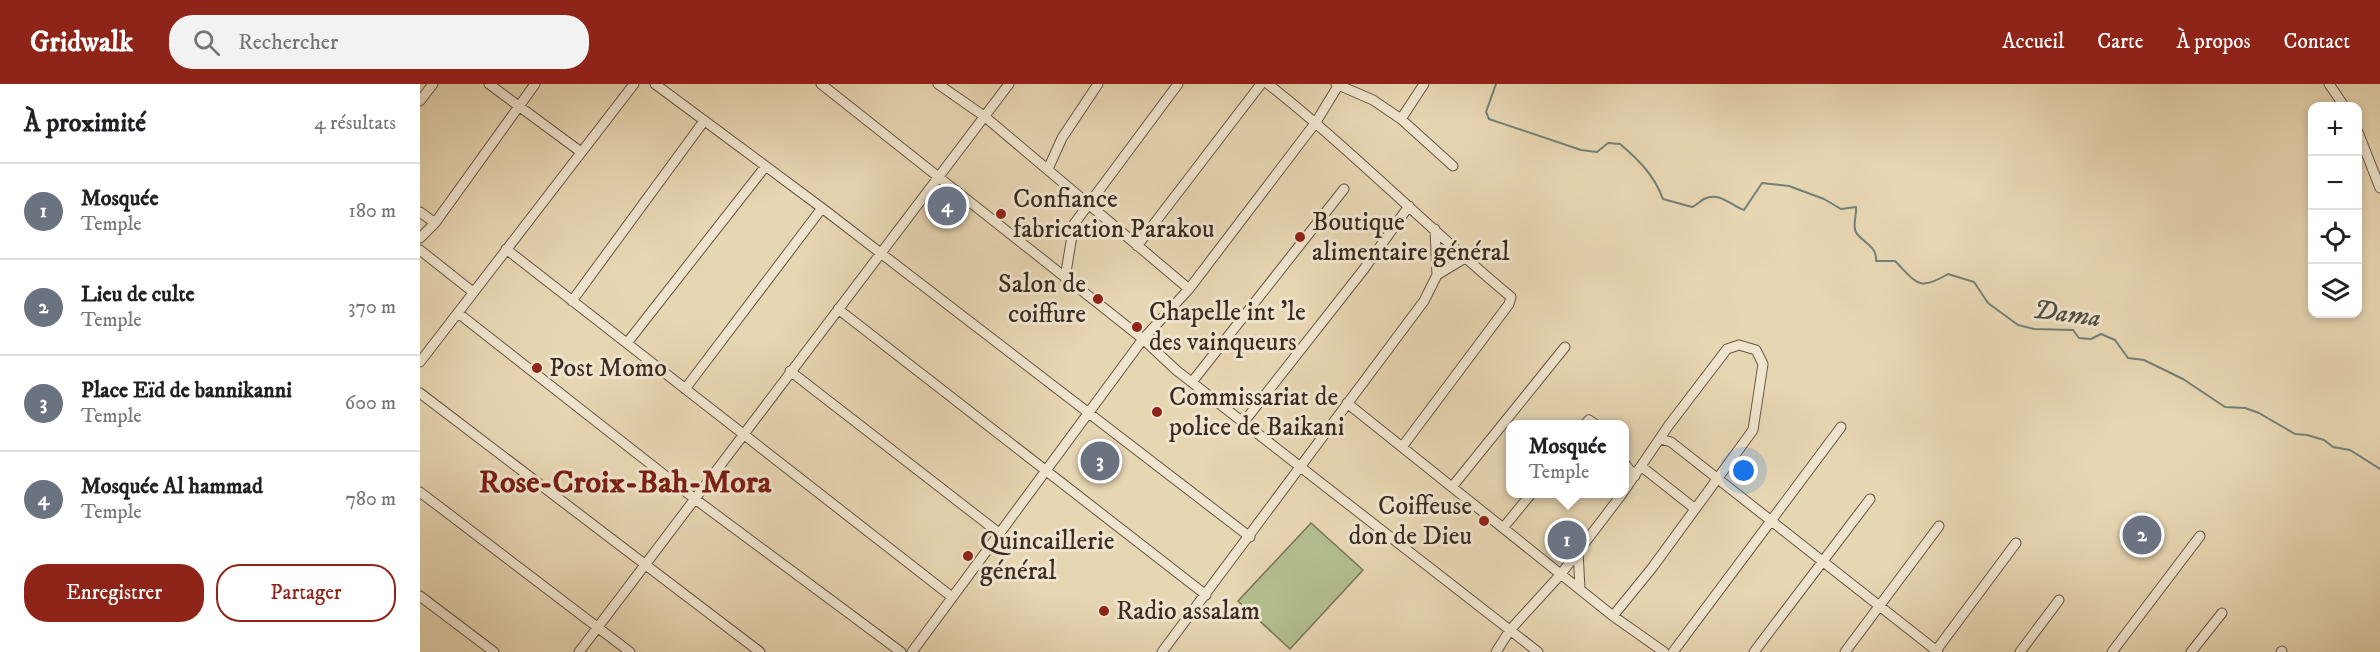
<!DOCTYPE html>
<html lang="fr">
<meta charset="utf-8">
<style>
body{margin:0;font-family:"IM FELL DW Pica",serif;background:#f2f2f2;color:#202124}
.controls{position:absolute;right:18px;top:18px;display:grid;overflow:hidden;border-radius:12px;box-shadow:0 3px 9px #0003}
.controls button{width:54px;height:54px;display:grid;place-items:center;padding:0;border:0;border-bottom:2px solid #e0e0e0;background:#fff;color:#202124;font:30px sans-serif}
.you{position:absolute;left:1324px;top:387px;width:21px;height:21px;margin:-15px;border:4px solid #fff;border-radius:50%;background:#1a73e8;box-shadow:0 0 0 9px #1a73e833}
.badge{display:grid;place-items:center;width:39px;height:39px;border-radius:50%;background:#8f2418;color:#fff;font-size:20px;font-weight:700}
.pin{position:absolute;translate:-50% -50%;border:3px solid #fff;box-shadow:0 2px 6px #0006}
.popup{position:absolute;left:1086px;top:336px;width:123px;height:78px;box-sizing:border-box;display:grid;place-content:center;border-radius:12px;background:#fff;filter:drop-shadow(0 2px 4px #0005);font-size:20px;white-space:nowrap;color:#757577}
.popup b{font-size:22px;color:#202124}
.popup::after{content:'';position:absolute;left:50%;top:100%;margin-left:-12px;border:12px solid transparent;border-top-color:#fff}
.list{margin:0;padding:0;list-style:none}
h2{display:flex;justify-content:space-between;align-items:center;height:78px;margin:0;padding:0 24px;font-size:26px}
h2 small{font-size:20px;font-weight:400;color:#757577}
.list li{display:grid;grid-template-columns:39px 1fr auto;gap:18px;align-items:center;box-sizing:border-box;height:96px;padding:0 24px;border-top:2px solid #e0e0e0}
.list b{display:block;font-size:22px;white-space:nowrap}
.list p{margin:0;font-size:20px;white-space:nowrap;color:#757577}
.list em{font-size:20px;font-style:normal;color:#757577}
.actions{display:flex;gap:12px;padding:18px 24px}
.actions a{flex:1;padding:14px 0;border:2px solid #8f2418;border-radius:24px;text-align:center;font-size:21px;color:#8f2418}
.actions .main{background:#8f2418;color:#fff}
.icon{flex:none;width:33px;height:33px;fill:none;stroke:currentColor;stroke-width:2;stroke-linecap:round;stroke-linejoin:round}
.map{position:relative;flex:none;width:1960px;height:568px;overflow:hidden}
header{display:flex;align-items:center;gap:36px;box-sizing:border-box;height:84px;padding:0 30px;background:#8f2418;color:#fff}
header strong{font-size:28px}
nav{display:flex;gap:33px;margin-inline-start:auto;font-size:21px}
.search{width:420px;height:54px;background:#f2f2f2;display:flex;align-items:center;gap:15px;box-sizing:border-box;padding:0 21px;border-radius:24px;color:#757577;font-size:22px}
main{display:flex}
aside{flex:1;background:#fff}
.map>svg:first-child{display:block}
.green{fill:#b3be8e;stroke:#777458;stroke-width:1.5}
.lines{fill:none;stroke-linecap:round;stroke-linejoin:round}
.stream{stroke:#728078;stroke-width:2}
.minor-casing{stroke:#665647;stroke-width:11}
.minor{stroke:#efe4cd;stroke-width:9}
.poi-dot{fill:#8f2418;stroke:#efe4cd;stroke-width:2}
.labels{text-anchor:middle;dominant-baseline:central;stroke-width:6;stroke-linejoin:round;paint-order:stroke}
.poi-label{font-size:26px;fill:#3b2b23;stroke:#efe4cd;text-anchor:start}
.water-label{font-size:27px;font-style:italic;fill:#524e46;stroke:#efe4cd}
.district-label{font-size:32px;font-weight:bold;fill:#7a1f14;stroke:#efe4cd}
</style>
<header>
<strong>Gridwalk</strong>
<div class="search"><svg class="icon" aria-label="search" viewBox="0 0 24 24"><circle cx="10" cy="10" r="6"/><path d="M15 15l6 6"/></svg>Rechercher</div>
<nav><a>Accueil</a><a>Carte</a><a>À propos</a><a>Contact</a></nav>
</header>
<main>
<aside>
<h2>À proximité<small>4 résultats</small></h2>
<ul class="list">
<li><span class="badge" style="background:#6b7280">1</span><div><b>Mosquée</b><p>Temple</p></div><em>180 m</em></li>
<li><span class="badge" style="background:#6b7280">2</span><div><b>Lieu de culte</b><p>Temple</p></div><em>370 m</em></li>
<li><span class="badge" style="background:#6b7280">3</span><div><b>Place Eïd de bannikanni</b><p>Temple</p></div><em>600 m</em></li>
<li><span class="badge" style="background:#6b7280">4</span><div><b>Mosquée Al hammad</b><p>Temple</p></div><em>780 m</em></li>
</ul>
<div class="actions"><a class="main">Enregistrer</a><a>Partager</a></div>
</aside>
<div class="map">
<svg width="1960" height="568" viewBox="0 0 1960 568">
<rect width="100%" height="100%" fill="#e7d6b2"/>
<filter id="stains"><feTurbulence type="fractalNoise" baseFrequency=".00333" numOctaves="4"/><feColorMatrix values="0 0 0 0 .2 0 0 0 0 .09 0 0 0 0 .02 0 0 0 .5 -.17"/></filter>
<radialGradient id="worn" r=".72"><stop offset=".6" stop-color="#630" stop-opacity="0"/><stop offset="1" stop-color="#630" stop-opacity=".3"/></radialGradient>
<!-- green -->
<path class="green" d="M891,439L943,486L870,565L818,517Z"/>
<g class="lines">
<!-- stream -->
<path class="stream" d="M1076,0L1066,28L1069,35L1161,66L1177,68L1188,59L1200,60C1219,76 1234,91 1243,115L1272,123C1277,121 1280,117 1284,115C1300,107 1311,122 1324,126L1342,99L1369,102L1404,115L1421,125L1436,123C1437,132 1431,144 1438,151C1446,160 1457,163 1456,177H1475C1497,199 1498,208 1528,190L1554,198L1568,219L1598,241L1614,245L1653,246L1659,254L1671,255L1681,250L1695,256L1708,274L1724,276L1763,295L1805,323L1825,324L1839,329L1875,350L1887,351L1904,356L1913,363L1930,366L1960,385"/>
<defs>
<path id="minor" d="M69,0L161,68
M235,0L402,124L830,453
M401,0L723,255L756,286L1118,568
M518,0L564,32L769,205
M848,0C933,67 1008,144 1091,213L1089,220L982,363
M916,0L953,16L981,35L1033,82
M1909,0L1924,22
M0,17L13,0
M981,35L1004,0
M1938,48L1960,104
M628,85L642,54L678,0
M0,128L15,139
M1015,145L1017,191
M0,154L15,139L115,0
M717,162L841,0
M86,165L532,513
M0,166L53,208
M645,194L654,140L758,0
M152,217L284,37
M418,225L786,511
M38,229L275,415L481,568
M207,259L345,83
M0,278L214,0
M370,287L579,449
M772,298L924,105
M265,305L402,124
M0,309L340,568
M927,319L1193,532L1244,568
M823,339L944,185L989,122
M1165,340L1169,336L1175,340
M1240,355L1251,358L1518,568
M1204,379L1215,392
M1222,383L1274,424
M1032,403L1145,263
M0,408L210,568
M1083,444L1111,410
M1158,467L1160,505
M0,512L74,568
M1193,532L1232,484L1333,346L1343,280L1336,266L1319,261L1307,265L1249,341L1204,407
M159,568L589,0
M492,568L723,255L769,205L896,38L918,2
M742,568L1004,217L1017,191L1045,174
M1076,568L1090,546L1141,490L1202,410
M1253,568L1421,343
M1334,568L1450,415
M1425,568L1519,442
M1515,568L1596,459
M1600,568L1639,516
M1692,568L1780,452
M1771,568L1802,529
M1861,568L1862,567"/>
</defs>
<!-- minor casing -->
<use href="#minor" class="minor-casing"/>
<!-- minor -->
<use href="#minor" class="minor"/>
</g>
<!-- markers -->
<g class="poi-dot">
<circle cx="581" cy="130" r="6"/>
<circle cx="880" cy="153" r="6"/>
<circle cx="678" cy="215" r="6"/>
<circle cx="717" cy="243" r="6"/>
<circle cx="117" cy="284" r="6"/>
<circle cx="737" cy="328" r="6"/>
<circle cx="1064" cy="437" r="6"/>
<circle cx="548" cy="472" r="6"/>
<circle cx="684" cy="527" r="6"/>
</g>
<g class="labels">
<!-- poi labels -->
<g class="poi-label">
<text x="593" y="115">Confiance<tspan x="593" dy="30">fabrication Parakou</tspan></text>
<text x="892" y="138">Boutique<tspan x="892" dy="30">alimentaire général</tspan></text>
<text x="666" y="200" text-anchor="end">Salon de<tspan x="666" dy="30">coiffure</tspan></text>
<text x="729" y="228">Chapelle int 'le<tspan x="729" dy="30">des vainqueurs</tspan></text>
<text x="129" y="284">Post Momo</text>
<text x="749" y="313">Commissariat de<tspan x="749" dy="30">police de Baikani</tspan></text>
<text x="1052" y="422" text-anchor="end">Coiffeuse<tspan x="1052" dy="30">don de Dieu</tspan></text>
<text x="560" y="457">Quincaillerie<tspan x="560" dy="30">général</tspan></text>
<text x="696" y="527">Radio assalam</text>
</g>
<!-- water labels -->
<g class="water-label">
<text transform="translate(1647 230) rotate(8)">Dama</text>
</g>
<!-- district labels -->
<g class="district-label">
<text x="205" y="399">Rose-Croix-Bah-Mora</text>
</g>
</g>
<rect width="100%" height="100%" filter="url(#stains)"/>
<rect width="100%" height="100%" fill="url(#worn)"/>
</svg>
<div class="controls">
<button>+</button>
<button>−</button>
<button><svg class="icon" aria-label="locate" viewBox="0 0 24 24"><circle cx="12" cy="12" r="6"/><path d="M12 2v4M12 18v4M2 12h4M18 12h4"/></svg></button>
<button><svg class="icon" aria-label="layers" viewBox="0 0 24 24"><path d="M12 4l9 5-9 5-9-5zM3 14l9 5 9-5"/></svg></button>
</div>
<div class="you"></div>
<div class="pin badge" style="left:1147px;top:456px;background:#6b7280">1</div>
<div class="popup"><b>Mosquée</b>Temple</div>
<div class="pin badge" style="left:1722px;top:451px;background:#6b7280">2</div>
<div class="pin badge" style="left:680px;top:377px;background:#6b7280">3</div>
<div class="pin badge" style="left:527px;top:122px;background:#6b7280">4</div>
</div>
</main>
